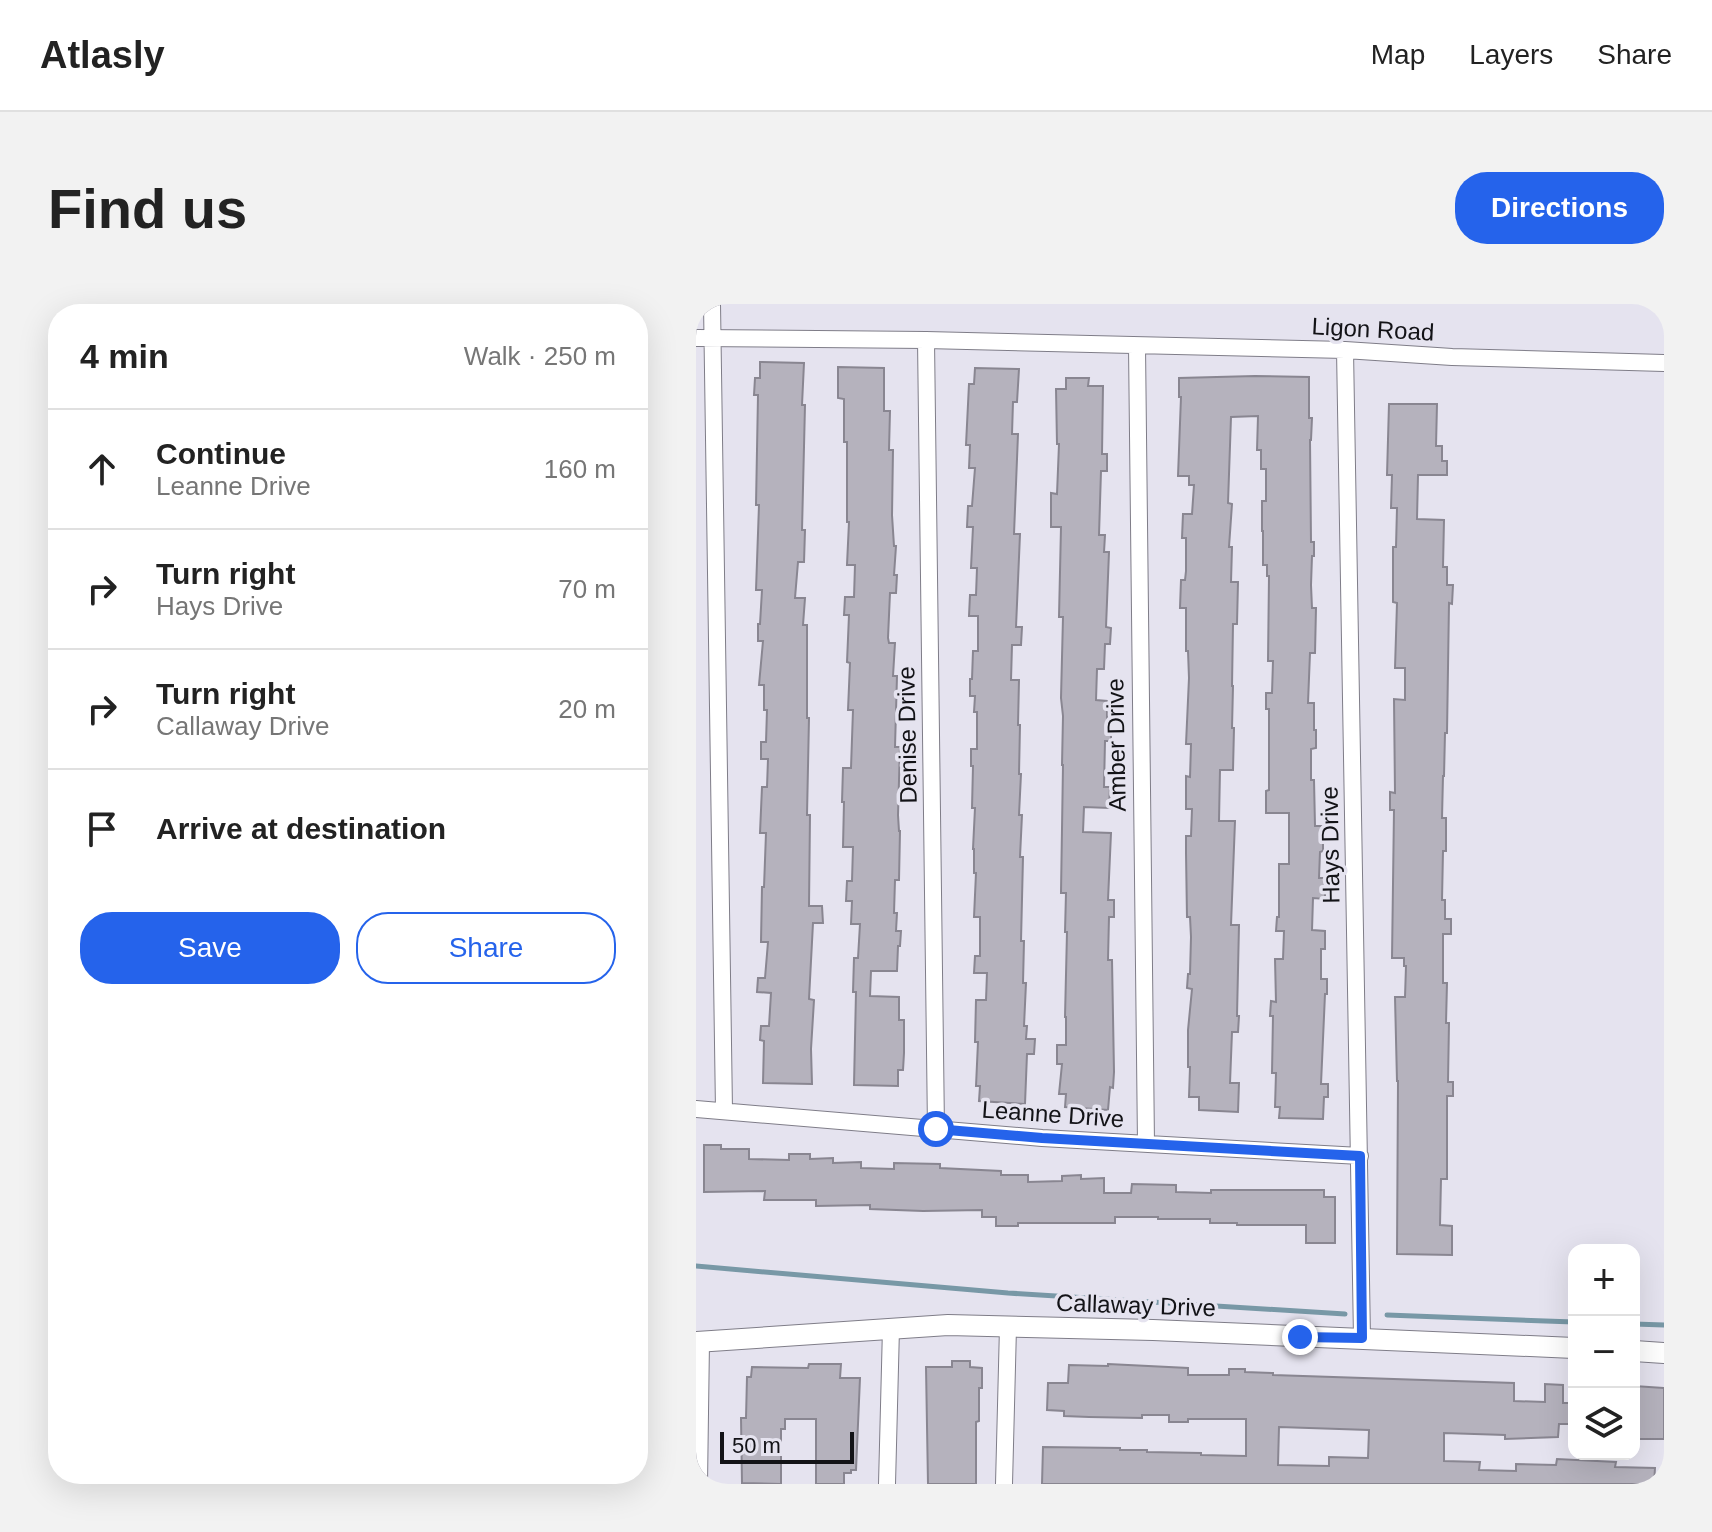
<!DOCTYPE html>
<meta charset="utf-8">
<style>
body{margin:0;font-family:Arial,sans-serif;background:#f2f2f2;color:#222}
.controls{position:absolute;right:24px;bottom:24px;display:grid;overflow:hidden;border-radius:16px;box-shadow:0 8px 32px #0002}
.controls button{width:72px;height:72px;display:grid;place-items:center;padding:0;border:0;border-bottom:2px solid #e0e0e0;background:#fff;color:#222;font:40px sans-serif}
.scale{position:absolute;left:24px;bottom:20px;width:134px;box-sizing:border-box;padding-left:8px;border:4px solid #131317;border-top:0;font-size:22px;line-height:28px;white-space:nowrap;color:#131317;-webkit-text-stroke:6px #e5e3ef;paint-order:stroke}
.stop{position:absolute;width:24px;height:24px;margin:-18px;border:6px solid #2563eb;border-radius:50%;background:#fff}
.stop.end{background:#2563eb;border-color:#fff;box-shadow:0 2px 8px #0008}
.list{margin:0;padding:0;list-style:none}
h2{display:flex;justify-content:space-between;align-items:center;height:104px;margin:0;padding:0 32px;font-size:34px}
h2 small{font-size:26px;font-weight:400;color:#767676}
.list li{display:grid;grid-template-columns:52px 1fr auto;gap:24px;align-items:center;box-sizing:border-box;height:120px;padding:0 32px;border-top:2px solid #e0e0e0}
.list b{display:block;font-size:30px;white-space:nowrap}
.list p{margin:0;font-size:26px;white-space:nowrap;color:#767676}
.list em{font-size:26px;font-style:normal;color:#767676}
.actions{display:flex;gap:16px;padding:24px 32px}
.actions a{flex:1;padding:18px 0;border:2px solid #2563eb;border-radius:32px;text-align:center;font-size:28px;color:#2563eb}
.actions .main{background:#2563eb;color:#fff}
.icon{flex:none;width:44px;height:44px;fill:none;stroke:currentColor;stroke-width:2;stroke-linecap:round;stroke-linejoin:round}
.map{position:relative;flex:none;width:968px;height:1180px;overflow:hidden;border-radius:32px}
header{display:flex;align-items:center;gap:48px;box-sizing:border-box;height:112px;padding:0 40px;background:#fff;border-bottom:2px solid #e0e0e0}
header strong{font-size:38px}
nav{display:flex;gap:44px;margin-inline-start:auto;font-size:28px}
.intro{display:flex;align-items:center;justify-content:space-between;box-sizing:border-box;height:192px;padding:0 48px}
h1{margin:0;font-size:56px}
.button{padding:20px 36px;border-radius:32px;background:#2563eb;color:#fff;font-size:28px;font-weight:700}
main{display:flex;gap:48px;padding:0 48px}
aside{flex:1;background:#fff;border-radius:32px;box-shadow:0 8px 32px #0002}
.map>svg:first-child{display:block}
.lines{fill:none;stroke-linecap:round;stroke-linejoin:round}
.stream{stroke:#7898a6;stroke-width:5}
.building{fill:#b5b2bd;stroke:#898691;stroke-width:2;fill-rule:evenodd}
.minor-casing{stroke:#7f7d88;stroke-width:18}
.tertiary-casing{stroke:#7f7d88;stroke-width:22}
.minor{stroke:#fff;stroke-width:16}
.tertiary{stroke:#fff;stroke-width:20}
.route{stroke:#2563eb;stroke-width:10}
.labels{text-anchor:middle;dominant-baseline:central;stroke-width:7;stroke-linejoin:round;paint-order:stroke}
.street-label{font-size:24px;fill:#131317;stroke:#e5e3ef}
</style>
<header>
<strong>Atlasly</strong>
<nav><a>Map</a><a>Layers</a><a>Share</a></nav>
</header>
<div class="intro"><h1>Find us</h1><a class="button">Directions</a></div>
<main>
<aside>
<h2>4 min<small>Walk · 250 m</small></h2>
<ul class="list">
<li><svg class="icon" aria-label="ahead" viewBox="0 0 24 24"><path d="M12 20V5M6 11l6-6 6 6"/></svg><div><b>Continue</b><p>Leanne Drive</p></div><em>160 m</em></li>
<li><svg class="icon" aria-label="right" viewBox="0 0 24 24"><path d="M7 20v-9h11M14 6l5 5-5 5"/></svg><div><b>Turn right</b><p>Hays Drive</p></div><em>70 m</em></li>
<li><svg class="icon" aria-label="right" viewBox="0 0 24 24"><path d="M7 20v-9h11M14 6l5 5-5 5"/></svg><div><b>Turn right</b><p>Callaway Drive</p></div><em>20 m</em></li>
<li><svg class="icon" aria-label="arrive" viewBox="0 0 24 24"><path d="M6 21V4h12l-3 4 3 4H6"/></svg><div><b>Arrive at destination</b></div></li>
</ul>
<div class="actions"><a class="main">Save</a><a>Share</a></div>
</aside>
<div class="map">
<svg width="968" height="1180" viewBox="0 0 968 1180">
<rect width="100%" height="100%" fill="#e5e3ef"/>
<g class="lines">
<!-- stream -->
<path class="stream" d="M0,962L312,989L649,1010
M691,1011L878,1018
M938,1020L968,1021"/>
</g>
<!-- building -->
<path class="building" d="M64,58L108,59L106,101H109L106,226H109L108,258H102L99,294H109L107,321H111V414H113L111,511H114L113,602H126L127,619H117L113,695L118,696L115,745L116,780L67,779L68,737L64,736L65,722H73L75,689L61,688L62,674H69L72,638H65L66,583H68L70,529H64L66,483H71L72,455H65V438H70L71,406H68V381H63L67,337H62V320H64L66,286H60L63,201H60L62,91H58L59,74H64Z
M142,63L188,64V107H194L193,146H197L196,211L198,242H200L198,271H201L200,289H194L192,334L193,339H199L197,372H201L199,443H204L202,511L203,527H204L203,576H199L198,609H201L200,627H205L204,642H202L201,667H175L174,692L203,693V716H208V749L207,766H202V782L158,781L160,688H157L158,654H162L164,620H155L156,597H150L151,577H156L157,543H147L148,498H146L147,464H155L157,406H152L154,359L151,358L153,311H148L149,293H158L159,261H151L153,218H151V138H148V95L142,94Z
M279,64L323,65L321,98H317L316,130H322L318,230H324L320,323H326L325,341H316L315,376H323L322,421H324L323,470H325L323,511H326L324,553H327L325,637H328L327,679H330L328,722H331L330,735H339L338,750H331L329,800L283,797L284,782H280L282,738H279L280,696H290L291,669H278L279,652H284V613H278L280,569H278V545H277L279,504H276L277,462H275V445H281V408H278L279,392H274V375H276L277,347H282V312H273L274,291H280L281,264H275L277,223H271L272,202H276L279,164H273L274,141H270L273,80H278Z
M559,72L613,73V114H616L615,136H614L615,238H618V252H616L615,281L616,304H620L619,349H614L612,399H618V426H620V444L615,445V476H618L619,522H627V547L624,548L623,574H629V595L617,594L616,626L629,627V645H625V675H631V690H629L625,780H632V793H628L627,815L583,814L584,803H579L580,769H576L577,712H574L575,697L580,698L579,655H587L588,627H580L581,613H583V560H593V509H570V487L573,486V405H570V389H576L577,357H572L573,272H571V261H567V227H566V197H570V165H565V146H561L562,112L535,113L532,199L536,200L533,243H536L535,278H542L541,320H537L536,382H537L536,424H538L537,466H524L523,517H539L535,621H543L541,712H543L542,728H536L534,779H543L542,808L503,806V793H493L494,763H492V726L496,685L491,684L492,670H494L495,633L494,613H491L490,549V532H495L496,505H490V472L494,473L495,440H490L493,374L492,347H490V304H484L485,276H489L490,267V234H486L487,210H496L498,181H493V172H482L485,93H483V74Z
M370,74H393L392,82H407L406,150H411V167H405L403,231H409L408,248H413L410,323L415,324L414,340H409L408,365H401L400,396L411,397V420H415V437H409L408,483H414L413,504L388,503L387,528L415,529L412,596H418V613H413L412,656H416L418,768L417,784L414,783L412,806L369,803L370,790H363L366,760H361V741H370V713H369L371,628H369L370,589H365L367,461H366L367,412L365,394L367,313H363L365,223H355V189L361,190L363,140H361L360,85H370Z
M693,100H741L740,142H746V157H751V171H722L721,215L748,216L747,263H751V281H757L756,300L753,299L751,429H749L748,472H747L746,514H750V547H747L746,596H749V615H755V630H747V679H751L750,719H753L752,778H757V792H751V875H745L744,921L756,922V951L701,950L702,777H701L699,693H709L710,662H708V654H696L698,506H694V488L699,489L698,395L709,396V364H699L701,299L697,298V243H700L701,204H695L696,171H691Z
M8,841H25V845H53V855L93,856V850H114V855L137,854V859L165,858V864L198,865V859L244,860V864L305,867V871H332V878L366,877V872L385,871V875L408,874V889H435L436,880L480,881V888L515,889V886H628V893H639V939H610V921H541V919H514V915H462V913H419V919H322V922H300V913H286V906L227,907L174,905V901L120,902V896H68L69,887L8,888Z
M256,1057H274V1063L286,1064V1084H283V1117L280,1118V1180H232L230,1063H256Z
M113,1060H145L144,1074H164L160,1166H155V1169H148V1180H120V1115H89V1125H85V1180L46,1179L45,1114H50L51,1073H55L56,1063L112,1064Z
M412,1060L492,1064V1071H533V1065H549V1068L577,1069V1071L818,1079V1097L849,1098V1080L867,1081V1099H878V1120H863L862,1133L809,1135V1131L748,1129V1157L784,1158L783,1166L820,1167V1160L860,1161L861,1155L920,1158L919,1163L959,1164L958,1180H346L347,1143L424,1144V1146H451V1148L505,1149V1151L550,1152V1115H492V1118H473V1111H446V1114L393,1113L368,1112V1107L351,1106L352,1079H372L373,1061L412,1062ZM583,1123L673,1126L672,1154L633,1153V1162L582,1161Z
M938,1082L968,1084V1135H938Z"/>
<g class="lines">
<defs>
<path id="minor" d="M16,0L28,806
M0,34L230,36L649,46L756,53L968,59
M230,36L240,825
M441,42L450,840
M649,46L666,1034
M0,805L346,834L664,852
M3,1180L5,1038
M191,1180L195,1024
M308,1180L312,1023"/>
<path id="tertiary" d="M0,1038L252,1021L457,1026L878,1044
M938,1047L968,1049"/>
</defs>
<!-- minor casing -->
<use href="#minor" class="minor-casing"/>
<!-- tertiary casing -->
<use href="#tertiary" class="tertiary-casing"/>
<!-- minor -->
<use href="#minor" class="minor"/>
<!-- tertiary -->
<use href="#tertiary" class="tertiary"/>
</g>
<g class="lines">
<!-- route -->
<path class="route" d="M240,825L346,834L664,852L666,1034L604,1033"/>
</g>
<g class="labels">
<!-- street labels -->
<g class="street-label">
<text transform="translate(677 25) rotate(3)">Ligon Road</text>
<text transform="translate(211 431) rotate(-91)">Denise Drive</text>
<text transform="translate(420 441) rotate(-91)">Amber Drive</text>
<text transform="translate(634 541) rotate(-91)">Hays Drive</text>
<text transform="translate(357 810) rotate(4)">Leanne Drive</text>
<text transform="translate(440 1001) rotate(2)">Callaway Drive</text>
</g>
</g>
</svg>
<div class="controls">
<button>+</button>
<button>−</button>
<button><svg class="icon" aria-label="layers" viewBox="0 0 24 24"><path d="M12 4l9 5-9 5-9-5zM3 14l9 5 9-5"/></svg></button>
</div>
<div class="scale">50 m</div>
<div class="stop" style="left:240px;top:825px"></div>
<div class="stop end" style="left:604px;top:1033px"></div>
</div>
</main>
